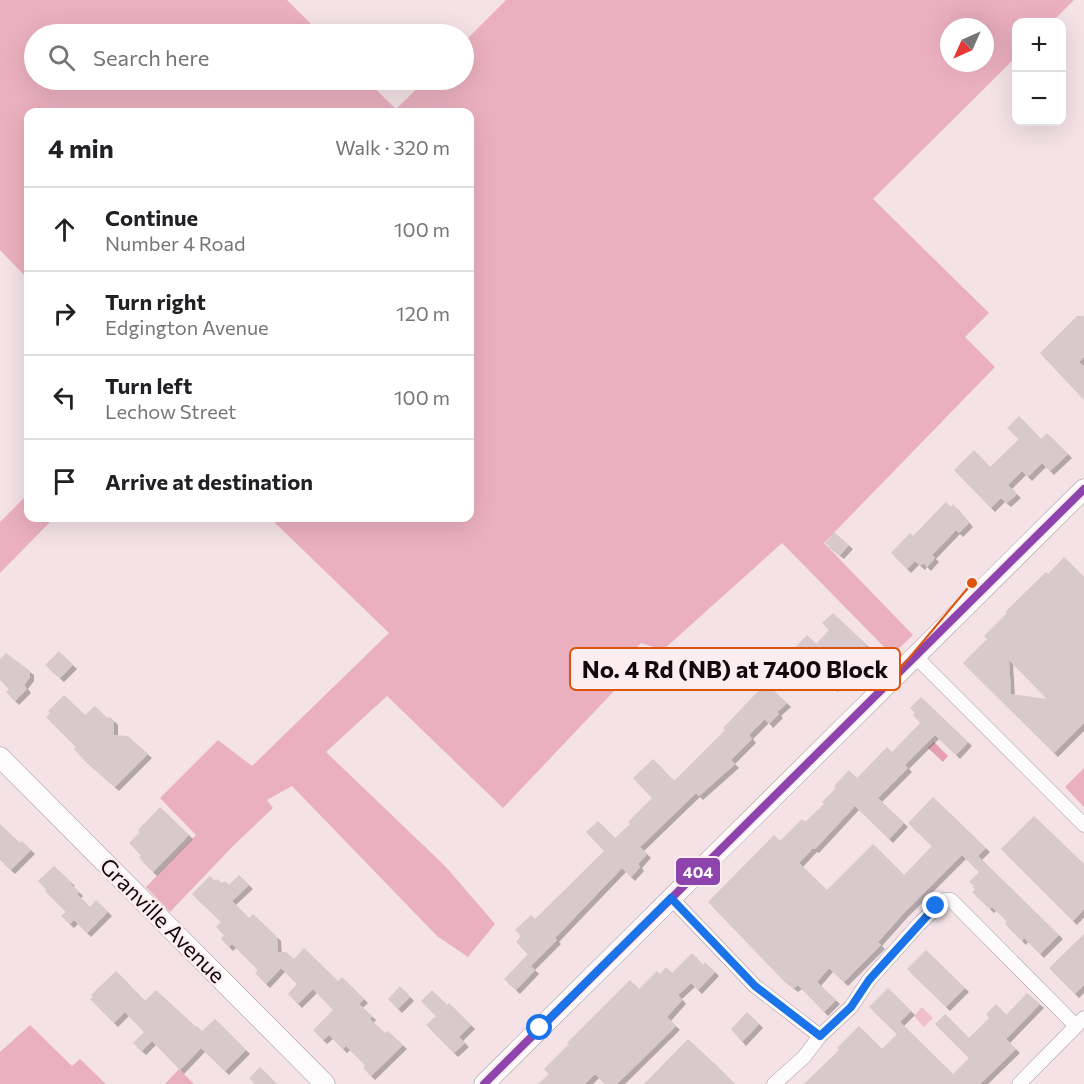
<!DOCTYPE html>
<meta charset="utf-8">
<style>
body{margin:0;font-family:Commissioner,sans-serif;background:#f6f6f6;color:#202124}
.controls{position:absolute;right:18px;top:18px;display:grid;overflow:hidden;border-radius:12px;box-shadow:0 6px 24px #0002}
.controls button{width:54px;height:54px;display:grid;place-items:center;padding:0;border:0;border-bottom:2px solid #e0e0e0;background:#fff;color:#202124;font:30px sans-serif}
.compass{position:absolute;left:940px;top:18px;width:54px;height:54px;border-radius:50%;background:#fff;box-shadow:0 6px 24px #0002;rotate:225deg}
.stop{position:absolute;width:18px;height:18px;margin:-14px;border:4px solid #1a73e8;border-radius:50%;background:#fff}
.stop.end{background:#1a73e8;border-color:#fff;box-shadow:0 2px 6px #0008}
.list{margin:0;padding:0;list-style:none}
h2{display:flex;justify-content:space-between;align-items:center;height:78px;margin:0;padding:0 24px;font-size:26px}
h2 small{font-size:20px;font-weight:400;color:#757577}
.list li{display:grid;grid-template-columns:39px 1fr auto;gap:18px;align-items:center;box-sizing:border-box;height:84px;padding:0 24px;border-top:2px solid #e0e0e0}
.list b{display:block;font-size:22px;white-space:nowrap}
.list p{margin:0;font-size:20px;white-space:nowrap;color:#757577}
.list em{font-size:20px;font-style:normal;color:#757577}
.icon{flex:none;width:33px;height:33px;fill:none;stroke:currentColor;stroke-width:2;stroke-linecap:round;stroke-linejoin:round}
.map{position:relative;flex:none;width:1084px;height:1084px;overflow:hidden}
.search{position:absolute;background:#fff;box-shadow:0 6px 24px #0002;left:24px;top:24px;width:450px;height:66px;display:flex;align-items:center;gap:15px;box-sizing:border-box;padding:0 21px;border-radius:33px;color:#757577;font-size:22px}
.panel{position:absolute;background:#fff;box-shadow:0 6px 24px #0002;left:24px;top:108px;width:450px;height:414px;border-radius:12px}
.map>svg:first-child{display:block}
.green{fill:#f0bfcc}
.forest{fill:#ebb0c0;fill-rule:evenodd}
.water{fill:#e59fb2}
.building{fill:#d7c9cc;fill-rule:evenodd;filter:url(#shadow)}
.lines{fill:none;stroke-linecap:round;stroke-linejoin:round}
.street-casing{stroke:#a6999c;stroke-width:15}
.secondary-casing{stroke:#a6999c;stroke-width:21}
.street{stroke:#fdfbfb;stroke-width:14}
.secondary{stroke:#fdfbfb;stroke-width:20}
.bus-1-casing{stroke:#fbedf0;stroke-width:12}
.bus-1{stroke:#8e44ad;stroke-width:8}
.route{stroke:#1a73e8;stroke-width:8}
.labels{text-anchor:middle;dominant-baseline:central;stroke-width:5;stroke-linejoin:round;paint-order:stroke}
.street-label{font-size:22px;fill:#13080b;stroke:#fbedf0}
.leader{fill:none;stroke:#dd550c;stroke-width:2}
.callout-dot{fill:#dd550c;stroke:#fbedf0;stroke-width:2}
.callout{fill:#fbedf0;stroke:#dd550c;stroke-width:2}
.callout-label{font-size:24px;text-anchor:middle;font-weight:bold;fill:#13080b}
.line-badge{stroke:#fbedf0;stroke-width:2}
.badge-label{font-size:16px;text-anchor:middle;font-weight:bold;fill:#fff}
</style>
<div class="map">
<svg width="1084" height="1084" viewBox="0 0 1084 1084">
<defs>
<filter id="shadow"><feDropShadow dx="4" dy="4" stdDeviation="0" flood-color="#0004"/></filter>
</defs>
<rect width="100%" height="100%" fill="#f4e2e6"/>
<!-- green -->
<path class="green" d="M922,1007L933,1018L924,1027L914,1016Z"/>
<!-- forest -->
<path class="forest" d="M0,0H287L321,34H34V80H366L396,109L426,80H464V42L506,0H1074L1052,22H1016V57L873,199L989,313L965,337L995,367L824,543L913,635L892,655L782,543L663,650L641,643L629,655L634,670L503,808L387,696L326,752L446,867L495,924L468,957L437,936L292,786L267,800L273,808L233,846L170,912L146,887L196,835L160,798L218,740L252,766L389,633L270,518H470V112H28V279L0,250ZM949,27H985V63H949Z
M28,494V518H54L0,573V522Z
M1084,768V807L1065,787Z
M30,1025L72,1066L80,1059L106,1084H0V1052Z
M179,1069L194,1084H165Z"/>
<!-- water -->
<path class="water" d="M934,742L948,756L943,762L928,748Z"/>
<!-- building -->
<path class="building" d="M1077,316H1084V357L1079,362L1084,367V400L1040,353Z
M1019,416L1041,439L1047,433L1068,454L1050,471L1042,463L1028,477L1022,471L1008,485L1017,494L1007,503L1001,498L991,508L954,470L974,450L990,467L1019,439L1007,428Z
M946,502L951,507L953,504L969,523L959,533L956,530L932,555L935,558L927,567L923,563L921,566L915,561L907,569L891,553L910,533L913,536Z
M834,532L849,545L840,555L825,543Z
M1064,557L1084,577V723L1054,753L963,663L987,639L984,636L1007,613L1005,612L1046,572L1048,574ZM1009,660L1047,699L1011,694Z
M833,613L867,645L838,674L843,679L834,688L823,678L817,684L788,655L807,635L816,644L829,630L822,623Z
M59,651L73,665L60,678L45,665Z
M6,653L30,671V677L24,685L27,689L15,701L6,692L9,689L0,680V659Z
M762,687L766,691L770,687L787,703L777,712L779,714L769,724L765,719L749,735L752,739L731,760L735,764L699,796L696,793L640,847L647,854L638,864L640,867L631,877L622,868L555,938L557,940L531,966L535,970L516,990L504,979L528,954L516,942L521,936L515,930L531,915L535,919L604,851L586,832L598,821L615,838L630,824L628,822L652,798L633,778L653,759L674,781L725,730L723,728Z
M64,695L85,715L95,706L107,718L110,717L114,721V735L128,736L148,754L115,787L83,759L74,749L76,747L46,717L50,713L48,711Z
M921,697L968,742L956,755L935,735L905,765L908,768L878,798L904,823L889,839L855,806L815,849L813,848L799,863L827,890L873,844L904,875L932,846L908,823L933,797L986,848L978,856L1059,935L1040,954L1024,938L1022,941L1005,924L1007,921L992,907L990,909L972,892L975,890L973,888L974,886L969,882L979,872L962,855L903,914L878,942L881,945L844,982L829,968L817,982L836,1000L824,1012L798,985L794,988L781,978L708,902L774,835L780,841L802,819L805,822L824,804L822,802L836,788L834,786L849,770L857,778L887,747L892,752L920,723L913,715L915,713L910,708Z
M160,807L189,835L153,872L142,861L139,857L141,855L129,843L140,832L138,830Z
M1034,816L1084,864V909L1073,921L1001,849Z
M0,824L20,843L22,841L31,850L11,870L0,860Z
M54,866L71,882L70,883L79,892L77,894L90,907L96,900L108,912L87,933L74,920L70,924L61,916L66,912L45,891L46,889L38,881Z
M239,875L249,885L232,901L249,918L253,914L277,937L278,952H286L294,959L304,948L338,981L342,977L364,999L359,1004L372,1016L370,1019L385,1033L388,1031L403,1045L371,1076L363,1068L365,1065L346,1046L343,1049L329,1035L323,1040L313,1030L333,1010L313,989L298,1004L288,994L297,984L281,968L266,984L255,973L258,970L232,944L229,947L221,939L224,935L216,927L221,922L192,894L210,876L215,881L217,879L222,883L225,881L229,885Z
M1084,934V985L1075,994L1049,968Z
M926,950L965,988L946,1007L907,969Z
M692,953L703,965L705,962L715,972L698,990L691,983L678,995L682,1000L667,1017L676,1026L617,1084H605L595,1074L585,1084H538L549,1074L544,1069L569,1044L567,1043L630,980L639,989L657,971L660,974L666,967L672,973Z
M116,971L145,1001L156,990L196,1027L197,1026L202,1031L215,1019L246,1050L225,1071L201,1048L180,1070L152,1041L142,1051L133,1043L144,1032L125,1012L114,1023L90,999L93,997L91,995Z
M400,986L410,997L398,1009L388,999Z
M888,988L911,1011L900,1022L953,1074L969,1058L935,1024L945,1014L969,1038L989,1018L986,1014L996,1004L1006,1015L1027,993L1040,1004L1006,1039L1016,1049L980,1084H804L839,1050L837,1048L859,1026L882,1049L897,1034L869,1007Z
M432,990L447,1005L449,1003L471,1025L459,1037L465,1043L454,1053L426,1025L436,1016L421,1001Z
M747,1012L759,1024L742,1042L731,1029Z
M688,1039L716,1065L735,1084H644Z
M260,1067L277,1084H255L249,1078Z"/>
<g class="lines">
<defs>
<path id="street" d="M915,656L1084,825
M671,898L755,986L820,1036
M774,1084L804,1057L820,1036L851,1007L869,980L919,924L944,900H951L1076,1026
M1019,1084L1084,1018"/>
<path id="secondary" d="M0,757L325,1084
M484,1084L1084,489"/>
</defs>
<!-- street casing -->
<use href="#street" class="street-casing"/>
<!-- secondary casing -->
<use href="#secondary" class="secondary-casing"/>
<!-- street -->
<use href="#street" class="street"/>
<!-- secondary -->
<use href="#secondary" class="secondary"/>
<defs>
<path id="bus-1" d="M484,1084L1084,489"/>
</defs>
<!-- bus-1 casing -->
<use href="#bus-1" class="bus-1-casing"/>
<!-- bus-1 -->
<use href="#bus-1" class="bus-1"/>
</g>
<g class="lines">
<!-- route -->
<path class="route" d="M540,1028L671,898L755,986L820,1036L851,1007L869,980L936,906"/>
</g>
<g class="labels">
<!-- street labels -->
<g class="street-label">
<text transform="translate(163 920) rotate(45)">Granville Avenue</text>
</g>
</g>
<!-- callouts -->
<path class="leader" d="M972 583L900 669"/>
<circle class="callout-dot" cx="972" cy="583" r="6"/>
<rect class="callout" x="570" y="648" width="330" height="42" rx="6"/>
<g class="callout-label">
<text x="735" y="678">No. 4 Rd (NB) at 7400 Block</text>
</g>
<rect class="line-badge" x="675" y="857" width="46" height="29" rx="6" fill="#8e44ad"/>
<g class="badge-label">
<text x="698" y="878">404</text>
</g>
</svg>
<div class="controls">
<button>+</button>
<button>−</button>
</div>
<svg class="compass" viewBox="-18 -18 36 36"><path d="M0-13l5 13h-10z" fill="#e53935"/><path d="M0 13l5-13h-10z" fill="#757577"/></svg>
<div class="stop" style="left:540px;top:1028px"></div>
<div class="stop end" style="left:936px;top:906px"></div>
<div class="search"><svg class="icon" aria-label="search" viewBox="0 0 24 24"><circle cx="10" cy="10" r="6"/><path d="M15 15l6 6"/></svg>Search here</div>
<section class="panel">
<h2>4 min<small>Walk · 320 m</small></h2>
<ul class="list">
<li><svg class="icon" aria-label="ahead" viewBox="0 0 24 24"><path d="M12 20V5M6 11l6-6 6 6"/></svg><div><b>Continue</b><p>Number 4 Road</p></div><em>100 m</em></li>
<li><svg class="icon" aria-label="right" viewBox="0 0 24 24"><path d="M7 20v-9h11M14 6l5 5-5 5"/></svg><div><b>Turn right</b><p>Edgington Avenue</p></div><em>120 m</em></li>
<li><svg class="icon" aria-label="left" viewBox="0 0 24 24"><path d="M17 20v-9H6M10 6l-5 5 5 5"/></svg><div><b>Turn left</b><p>Lechow Street</p></div><em>100 m</em></li>
<li><svg class="icon" aria-label="arrive" viewBox="0 0 24 24"><path d="M6 21V4h12l-3 4 3 4H6"/></svg><div><b>Arrive at destination</b></div></li>
</ul>
</section>
</div>
